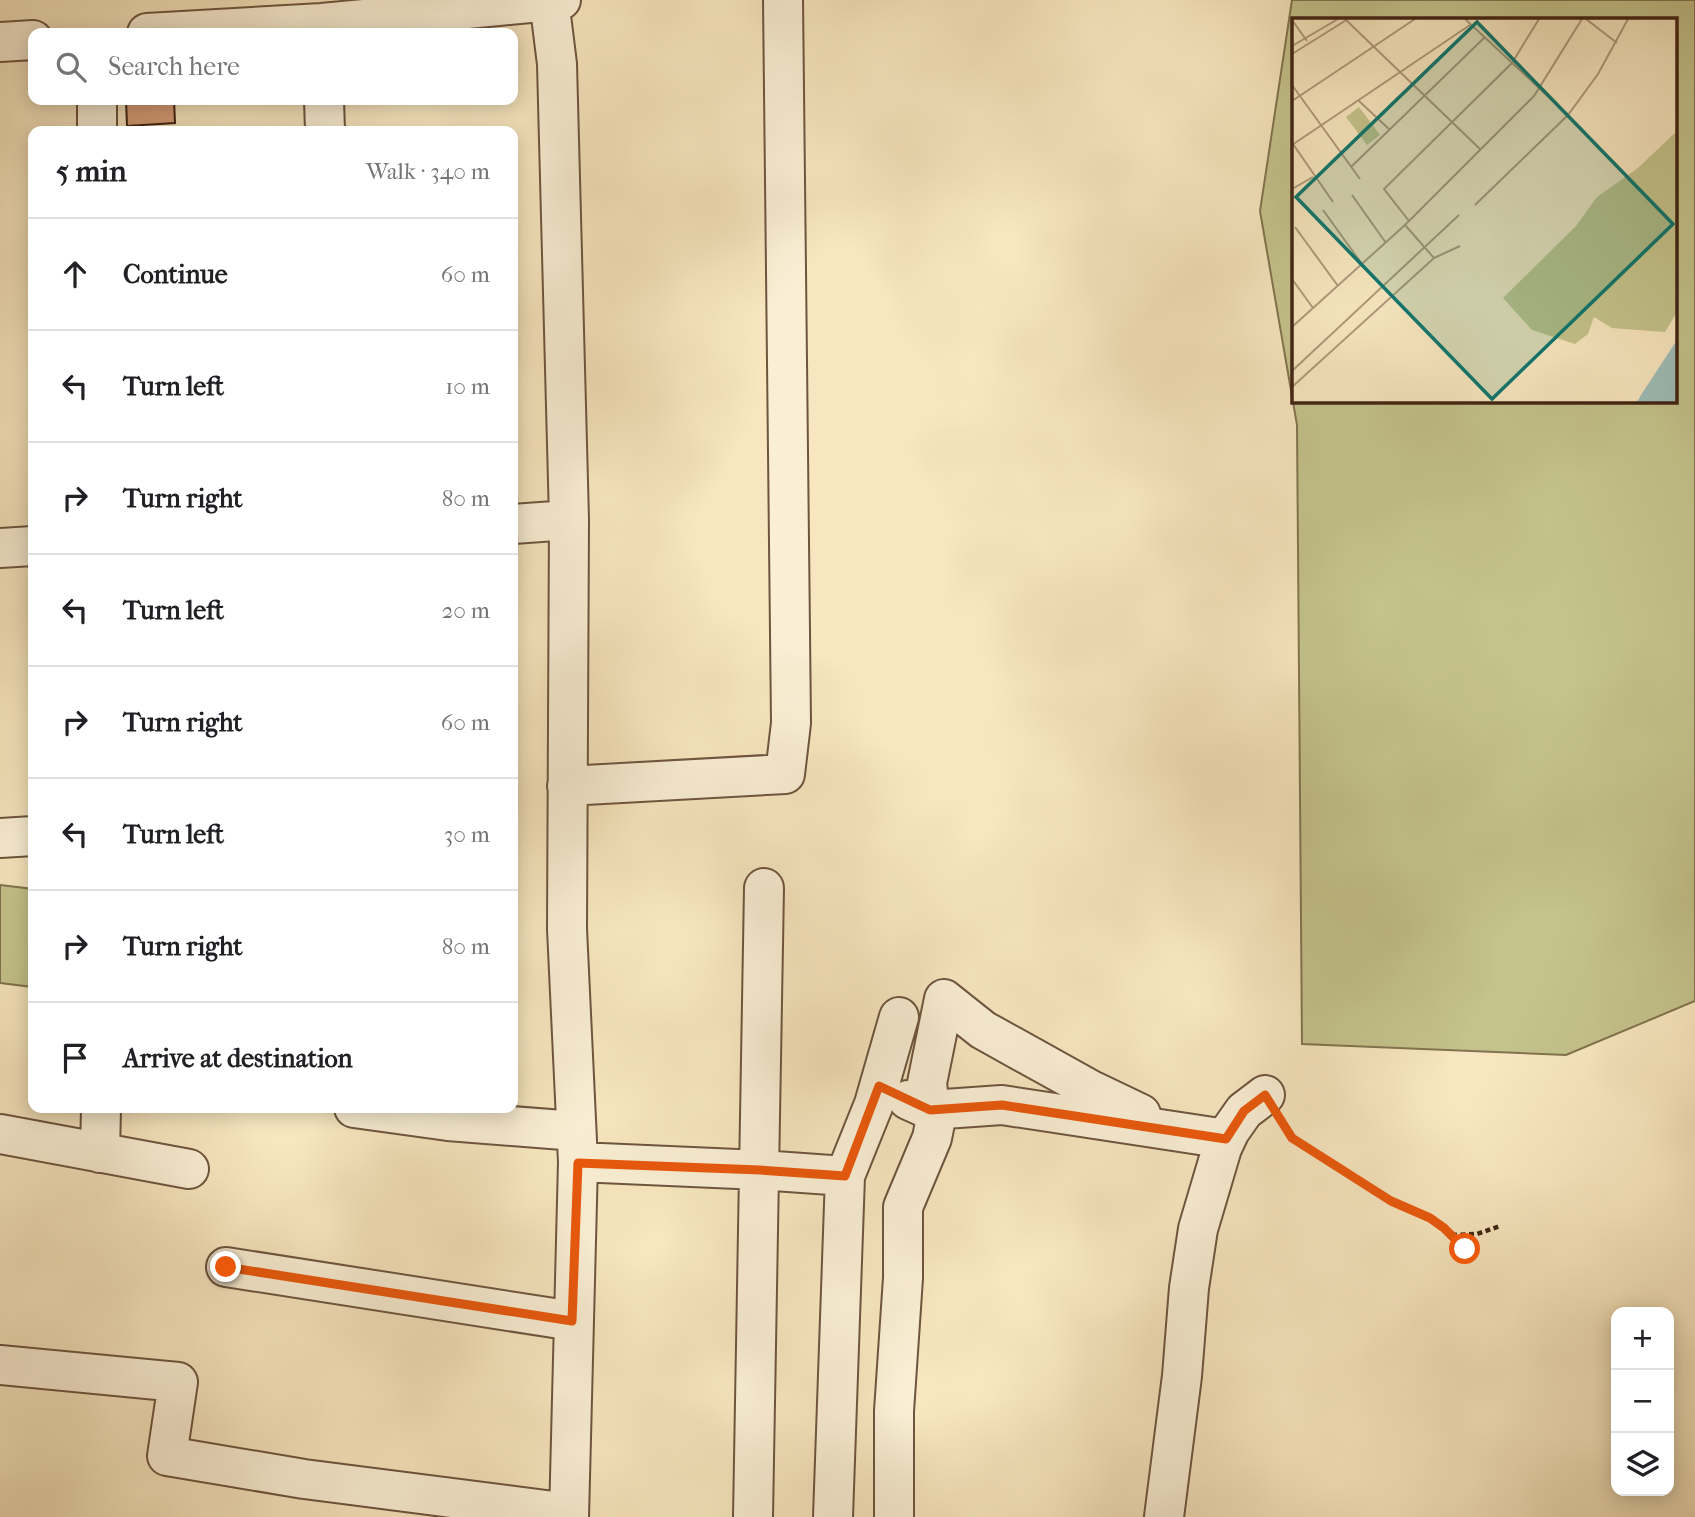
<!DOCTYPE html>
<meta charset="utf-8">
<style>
body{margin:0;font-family:"IM FELL French Canon",serif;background:#f6f6f6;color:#202124}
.controls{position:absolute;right:21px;bottom:21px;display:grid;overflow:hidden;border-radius:14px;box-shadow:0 4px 18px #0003}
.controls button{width:63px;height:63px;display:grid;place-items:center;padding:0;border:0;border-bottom:2px solid #e0e0e0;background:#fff;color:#202124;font:35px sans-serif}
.stop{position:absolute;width:21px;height:21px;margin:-16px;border:5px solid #ea580c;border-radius:50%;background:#fff}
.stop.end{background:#ea580c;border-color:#fff;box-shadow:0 2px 7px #0008}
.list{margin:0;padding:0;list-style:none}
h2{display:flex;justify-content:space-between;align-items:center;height:91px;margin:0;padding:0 28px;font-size:30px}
h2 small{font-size:23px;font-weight:400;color:#757577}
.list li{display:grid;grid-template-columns:46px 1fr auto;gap:21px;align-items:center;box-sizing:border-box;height:112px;padding:0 28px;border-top:2px solid #e0e0e0}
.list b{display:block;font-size:26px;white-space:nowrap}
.list em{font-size:23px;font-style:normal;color:#757577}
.icon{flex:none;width:38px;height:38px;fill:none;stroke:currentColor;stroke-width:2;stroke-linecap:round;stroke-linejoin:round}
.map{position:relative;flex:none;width:1695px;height:1517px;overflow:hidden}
.search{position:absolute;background:#fff;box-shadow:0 4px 18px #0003;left:28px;top:28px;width:490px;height:77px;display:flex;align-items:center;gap:18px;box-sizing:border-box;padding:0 24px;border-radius:14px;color:#757577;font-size:26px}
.panel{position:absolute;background:#fff;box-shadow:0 4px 18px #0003;left:28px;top:126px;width:490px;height:987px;border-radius:14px}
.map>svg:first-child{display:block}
.green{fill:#c4c38c;stroke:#827450;stroke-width:2;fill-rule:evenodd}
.building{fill:#d79e78;stroke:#412514;stroke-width:2}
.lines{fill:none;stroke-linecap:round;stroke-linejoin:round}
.minor-casing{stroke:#6e553f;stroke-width:42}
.path{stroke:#412514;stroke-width:4.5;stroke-dasharray:5 3.5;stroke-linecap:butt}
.minor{stroke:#faefd5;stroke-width:38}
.route{stroke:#ea580c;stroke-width:9}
.inset-road{fill:none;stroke:#ae997b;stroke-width:2}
.view{fill:#0f766e;fill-opacity:0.15;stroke:#0f766e;stroke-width:3.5}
.inset-edge{fill:none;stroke:#412514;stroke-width:3.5}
</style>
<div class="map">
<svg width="1695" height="1517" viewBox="0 0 1695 1517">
<rect width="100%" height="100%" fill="#f7e6bf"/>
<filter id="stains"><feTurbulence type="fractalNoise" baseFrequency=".00286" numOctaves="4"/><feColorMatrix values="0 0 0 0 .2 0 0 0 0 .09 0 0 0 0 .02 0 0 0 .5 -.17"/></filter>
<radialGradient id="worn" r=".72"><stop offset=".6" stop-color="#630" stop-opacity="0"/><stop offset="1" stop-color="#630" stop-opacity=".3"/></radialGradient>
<!-- green -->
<path class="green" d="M1292,0H1695V1001L1566,1055L1302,1044L1297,425L1260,211ZM1294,19H1676V401H1294Z
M0,885L33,889V987L0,983Z"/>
<!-- building -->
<path class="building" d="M126,100H174L175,123L127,126Z"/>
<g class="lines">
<defs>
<path id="minor" d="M549,0L557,64L569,520L567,929L578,1162L569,1517
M147,33L322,23L561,0
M0,42L33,40
M97,100V131
M324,100L325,131
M513,524L569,520
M0,548L33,546
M567,786L785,774L791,723L783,0
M0,838L33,836
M944,999L983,1030L1093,1091L1141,1114
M908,1100L930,1110L1002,1105L1226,1139
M354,1108L448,1121L576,1131
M0,1134L189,1169
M100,1153L101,1108
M578,1162L760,1170L845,1176
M226,1267L573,1321
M0,1365L178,1382L167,1456L304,1479L569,1513
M753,1517L764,888
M833,1517L845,1176L874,1104L899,1017
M894,1517V1411L903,1278V1207L932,1138L935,1123L930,1110L927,1083L944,999
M1164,1517L1182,1376L1189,1288L1198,1229L1222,1148L1230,1131L1244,1111L1265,1095"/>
</defs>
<!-- minor casing -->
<use href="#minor" class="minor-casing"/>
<!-- path -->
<path class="path" d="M1283,1125C1296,1143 1316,1153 1335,1165C1353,1177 1371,1190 1390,1200C1426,1219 1449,1222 1472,1261
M1452,1235L1477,1234L1500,1226"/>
<!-- minor -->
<use href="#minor" class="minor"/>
</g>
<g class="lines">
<!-- route -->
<path class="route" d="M226,1267L572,1321L578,1163L760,1170L845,1176L879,1086L930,1110L1002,1105L1226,1139L1244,1111L1265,1095L1292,1138L1391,1201L1430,1218L1444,1228L1465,1249"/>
</g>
<!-- overview -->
<g transform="translate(1292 18)">
<rect width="385" height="385" fill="#f7e6bf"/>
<path d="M67,89L88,117L75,127L54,99ZM385,113V294L373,314L320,310L302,299L296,316L283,326L240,312L211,280L284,208L305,179L346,150Z" fill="#c4c38c"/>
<path d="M385,322V384H345L349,377Z" fill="#9fbeba"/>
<path class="inset-road" d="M53,1L189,132M173,1L276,97L306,56L336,1M294,1L325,25M0,2L15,23M0,28L46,1M0,36L56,1M0,67L68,161M0,83L123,1M67,83L98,112M1,126L41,184M0,127L178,7M59,149L192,20M0,171L21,159M60,177L94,225M183,187L276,97M31,192L70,246M117,203L92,171L220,45L247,1M113,207L142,240M3,209L46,268M0,261L21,290M0,309L113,207L242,78L290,1M0,353L167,197M0,369L142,240L168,228"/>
<path class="view" d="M185,4L381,206L200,381L4,179Z"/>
<rect width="385" height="385" class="inset-edge"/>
</g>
<rect width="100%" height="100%" filter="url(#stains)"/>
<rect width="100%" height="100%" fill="url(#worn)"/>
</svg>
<div class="controls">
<button>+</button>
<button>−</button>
<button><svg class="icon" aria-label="layers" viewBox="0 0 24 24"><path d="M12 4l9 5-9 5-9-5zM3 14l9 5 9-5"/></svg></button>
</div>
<div class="stop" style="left:1465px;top:1249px"></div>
<div class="stop end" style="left:226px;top:1267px"></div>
<div class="search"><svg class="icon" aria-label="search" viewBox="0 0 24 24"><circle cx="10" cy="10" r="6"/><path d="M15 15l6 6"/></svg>Search here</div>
<section class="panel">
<h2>5 min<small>Walk · 340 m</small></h2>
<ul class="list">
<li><svg class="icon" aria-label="ahead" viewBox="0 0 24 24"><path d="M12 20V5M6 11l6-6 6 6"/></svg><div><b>Continue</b></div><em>60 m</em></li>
<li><svg class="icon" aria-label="left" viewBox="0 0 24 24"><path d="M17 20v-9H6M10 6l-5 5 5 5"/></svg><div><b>Turn left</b></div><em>10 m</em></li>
<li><svg class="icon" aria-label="right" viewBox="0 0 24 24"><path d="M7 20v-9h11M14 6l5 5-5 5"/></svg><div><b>Turn right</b></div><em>80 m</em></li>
<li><svg class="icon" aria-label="left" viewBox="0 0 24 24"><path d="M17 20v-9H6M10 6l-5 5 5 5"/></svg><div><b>Turn left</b></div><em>20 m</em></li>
<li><svg class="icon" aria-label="right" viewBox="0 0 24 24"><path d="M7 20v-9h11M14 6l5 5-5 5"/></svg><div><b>Turn right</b></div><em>60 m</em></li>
<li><svg class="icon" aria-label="left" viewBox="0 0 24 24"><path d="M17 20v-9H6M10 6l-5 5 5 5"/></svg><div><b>Turn left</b></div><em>30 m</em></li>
<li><svg class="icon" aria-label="right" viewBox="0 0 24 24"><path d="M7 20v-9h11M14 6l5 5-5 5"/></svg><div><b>Turn right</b></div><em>80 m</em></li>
<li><svg class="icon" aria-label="arrive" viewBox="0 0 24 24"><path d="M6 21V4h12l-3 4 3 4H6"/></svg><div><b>Arrive at destination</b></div></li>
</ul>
</section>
</div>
